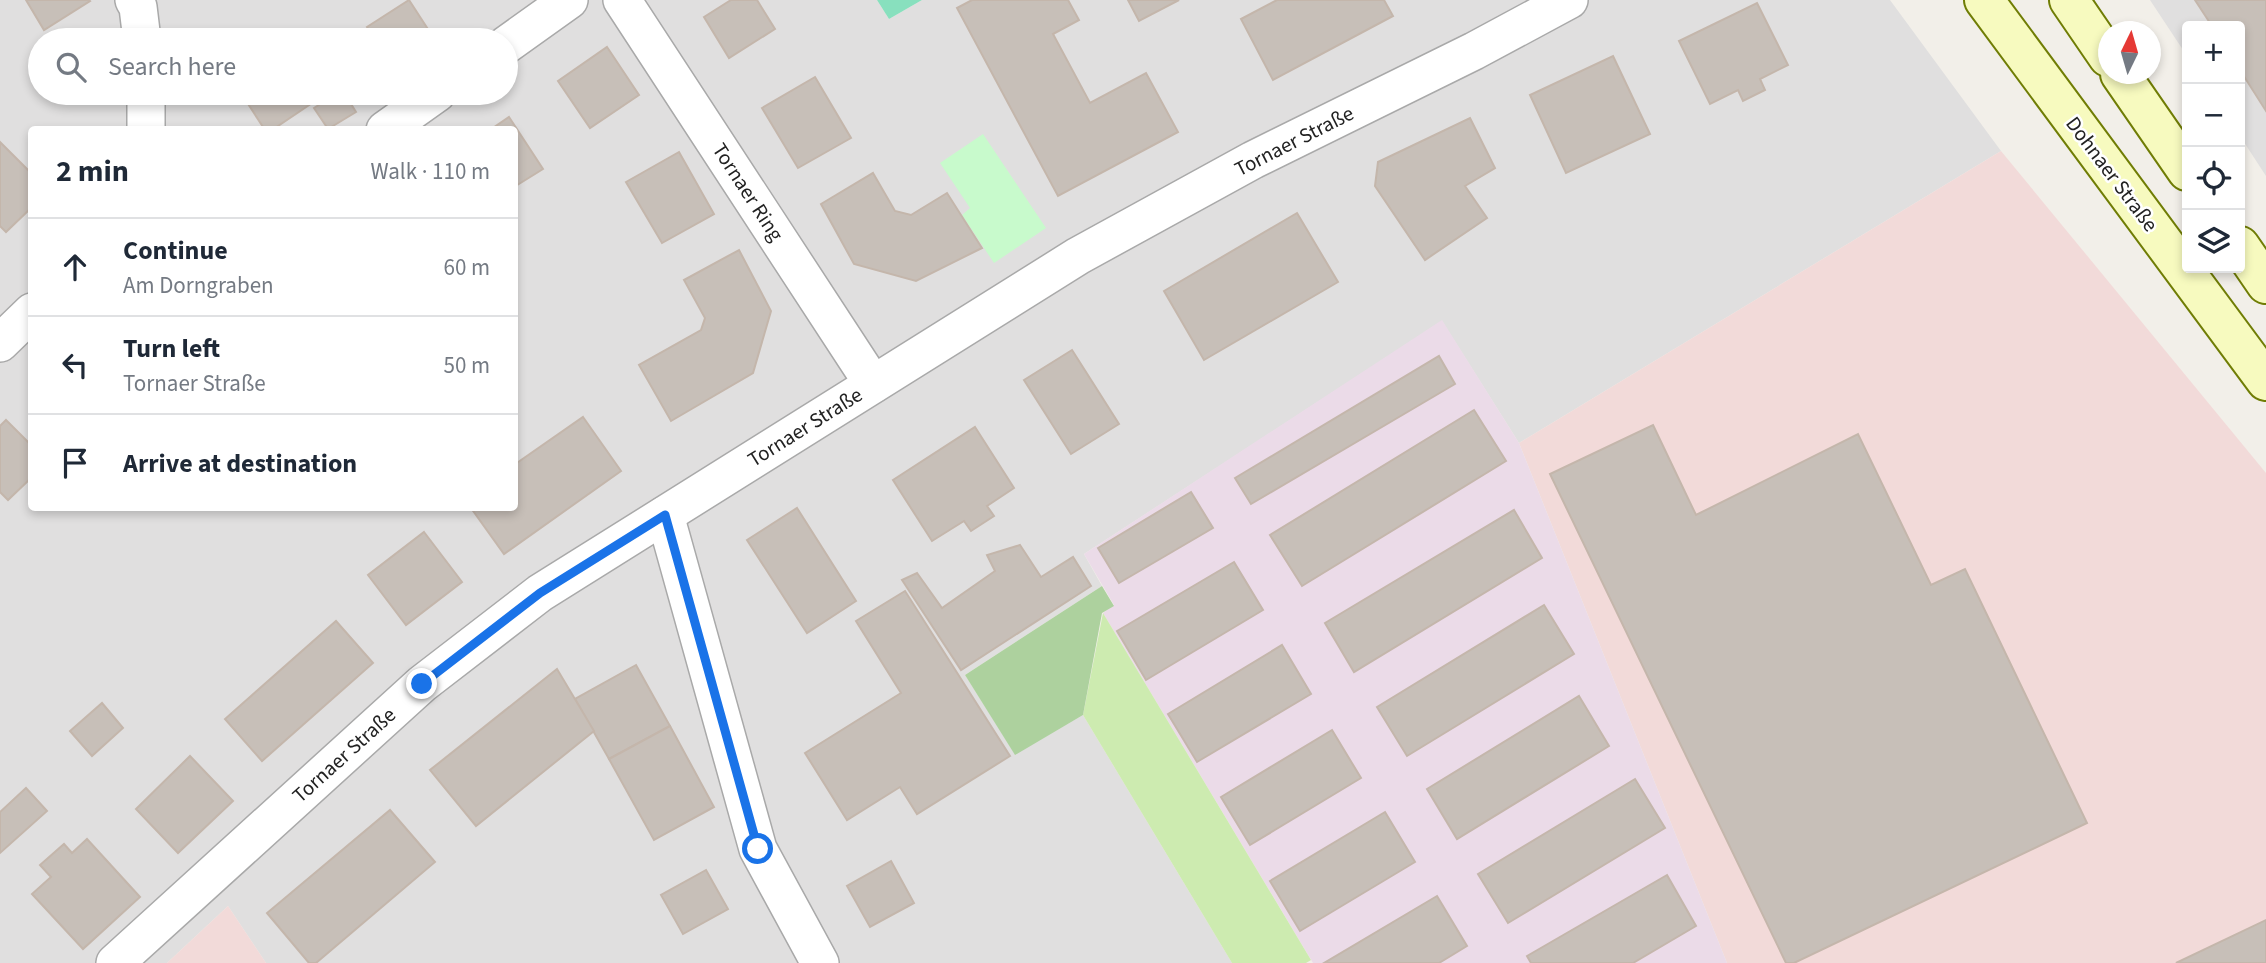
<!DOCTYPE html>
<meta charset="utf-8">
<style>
:root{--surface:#fff;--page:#f2f2f3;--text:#1f2937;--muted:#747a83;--line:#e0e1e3}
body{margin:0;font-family:"Source Sans 3",sans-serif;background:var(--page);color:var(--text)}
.controls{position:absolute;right:21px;top:21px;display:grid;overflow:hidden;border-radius:7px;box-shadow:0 4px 10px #0003}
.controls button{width:63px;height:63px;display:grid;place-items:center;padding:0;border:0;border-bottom:2px solid var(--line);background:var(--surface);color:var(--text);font:35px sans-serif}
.compass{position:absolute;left:2098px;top:21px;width:63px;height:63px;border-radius:50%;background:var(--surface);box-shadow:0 4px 10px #0003;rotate:5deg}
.stop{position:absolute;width:21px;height:21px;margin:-16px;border:5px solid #1a73e8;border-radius:50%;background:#fff}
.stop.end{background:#1a73e8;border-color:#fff;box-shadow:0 2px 7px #0008}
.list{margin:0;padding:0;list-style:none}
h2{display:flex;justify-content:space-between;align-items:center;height:91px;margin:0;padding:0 28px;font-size:30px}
h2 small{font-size:23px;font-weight:400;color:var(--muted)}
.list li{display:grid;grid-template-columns:46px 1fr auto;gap:21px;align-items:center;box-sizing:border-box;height:98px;padding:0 28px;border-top:2px solid var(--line)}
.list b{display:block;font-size:26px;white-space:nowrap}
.list p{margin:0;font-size:23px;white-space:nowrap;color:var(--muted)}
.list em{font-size:23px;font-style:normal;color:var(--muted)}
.icon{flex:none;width:38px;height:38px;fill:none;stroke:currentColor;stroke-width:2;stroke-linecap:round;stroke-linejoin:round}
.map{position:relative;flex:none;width:2266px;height:963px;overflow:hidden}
.search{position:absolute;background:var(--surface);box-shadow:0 4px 10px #0003;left:28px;top:28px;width:490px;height:77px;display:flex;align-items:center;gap:18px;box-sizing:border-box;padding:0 24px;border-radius:38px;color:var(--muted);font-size:26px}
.panel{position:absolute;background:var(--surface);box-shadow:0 4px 10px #0003;left:28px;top:126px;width:490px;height:385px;border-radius:7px}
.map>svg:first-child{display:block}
.residential{fill:#e0dfdf;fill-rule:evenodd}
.commercial{fill:#f2dad9}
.industrial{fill:#ebdbe8}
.grass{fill:#cdebb0}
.forest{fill:#add19e}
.park{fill:#c8facc}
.pitch{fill:#88e0be}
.building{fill:#c7bfb8;stroke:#c4b6ab;stroke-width:2}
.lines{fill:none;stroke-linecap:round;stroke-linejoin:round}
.street-casing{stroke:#a9a9a9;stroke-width:40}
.secondary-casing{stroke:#707d05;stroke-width:42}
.street{stroke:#fff;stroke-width:37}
.secondary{stroke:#f7fabf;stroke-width:38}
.route{stroke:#1a73e8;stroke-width:9}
.labels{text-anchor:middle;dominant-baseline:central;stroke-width:5;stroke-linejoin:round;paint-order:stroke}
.street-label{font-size:21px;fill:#222;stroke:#fff}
</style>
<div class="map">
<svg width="2266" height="963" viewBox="0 0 2266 963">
<rect width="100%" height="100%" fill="#f2efe9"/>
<g class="residential">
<path d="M 0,0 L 877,0 L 889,19 L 922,0 L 1890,0 L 2001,151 L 1519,443 L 1442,321 L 1084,554 L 1102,586 L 965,675 L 1015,754 L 1083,715 L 1232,963 L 266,963 L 228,906 L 167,963 L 0,963 ZM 40,40 L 506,40 L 506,93 L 40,93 ZM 32,130 L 514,130 L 514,508 L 32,508 Z"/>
<polygon points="2150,0 2266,0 2266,176 2240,136 2240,26 2187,26 2187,56"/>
</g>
<g class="commercial">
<polygon points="2001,151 2266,473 2266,963 1727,963 1519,443"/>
<polygon points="228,906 266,963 167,963"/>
</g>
<polygon class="industrial" points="1442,320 1519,443 1727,963 1313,963 1103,613 1114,605 1084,554"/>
<polygon class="grass" points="1103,613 1311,960 1306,963 1232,963 1083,715"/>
<polygon class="forest" points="1102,586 1114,606 1102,613 1083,715 1015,755 965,675"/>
<polygon class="park" points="983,134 1046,228 994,263 962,215 970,208 940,163"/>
<polygon class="pitch" points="877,0 922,0 889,19"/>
<g class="building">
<polygon points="26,0 89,0 90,1 44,30"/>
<polygon points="409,0 435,40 376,40 367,27"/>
<polygon points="731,0 757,0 775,29 729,58 704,17"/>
<polygon points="972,0 1068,0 1079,20 1053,34 1090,103 1146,73 1178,132 1058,196 957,8"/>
<polygon points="1128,0 1179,0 1139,21"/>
<polygon points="1277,0 1384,0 1393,16 1273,80 1241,19"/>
<polygon points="2195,0 2266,0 2266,111 2240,70 2240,26 2212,26"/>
<polygon points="1757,3 1788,65 1760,79 1765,90 1743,101 1738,90 1710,104 1679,41"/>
<polygon points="607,47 639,95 590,128 558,81"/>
<polygon points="1613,56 1650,134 1566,173 1530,95"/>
<polygon points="815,77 851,138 798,168 762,108"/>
<polygon points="241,93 313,93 318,99 272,130 265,130"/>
<polygon points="338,93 344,93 356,112 328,129 314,108"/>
<polygon points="509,117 543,169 514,187 514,130 490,130"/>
<polygon points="1470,118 1495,168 1465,186 1487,218 1425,260 1375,186 1378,162"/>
<polygon points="0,142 32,174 32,207 6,232 0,226"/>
<polygon points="679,152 714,214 662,243 626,182"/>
<polygon points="873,173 895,211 911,215 947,193 982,248 916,281 854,264 821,204"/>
<polygon points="1297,213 1338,282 1204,360 1164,291"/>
<polygon points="739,250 771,311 753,373 671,421 639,365 701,330 705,318 684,280"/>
<polygon points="1072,350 1119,424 1071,454 1024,380"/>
<polygon points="1439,356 1455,384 1251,504 1235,478"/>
<polygon points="1474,410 1506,461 1302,586 1270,535"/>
<polygon points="583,417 621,471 504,554 471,508 514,508 514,465"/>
<polygon points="6,420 32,446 32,477 8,500 0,492 0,426"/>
<polygon points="1653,425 1696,515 1858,434 1931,585 1965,569 2087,823 1794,963 1786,963 1550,474"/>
<polygon points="975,427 1014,488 987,506 994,516 971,531 964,521 932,541 893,480"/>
<polygon points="1191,492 1213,528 1119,583 1098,548"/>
<polygon points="797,508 856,601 807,633 747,540"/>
<polygon points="1514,510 1542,558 1354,672 1325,623"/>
<polygon points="424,532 462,582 406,625 368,575"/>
<polygon points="1020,545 1041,577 1073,557 1091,586 961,670 902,580 917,573 942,608 995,571 987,555"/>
<polygon points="1234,562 1263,610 1146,680 1117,631"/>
<polygon points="905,591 1010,756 917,814 900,787 847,820 805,753 901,693 856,621"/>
<polygon points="1544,605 1574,654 1407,756 1377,707"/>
<polygon points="336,621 373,663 262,761 225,719"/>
<polygon points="1282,645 1311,694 1197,762 1168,714"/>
<polygon points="636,665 670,726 609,759 575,699"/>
<polygon points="557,669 594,731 476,826 430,770"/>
<polygon points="1579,696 1609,746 1457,839 1427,789"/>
<polygon points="102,703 123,728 92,756 70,731"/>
<polygon points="670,726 714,807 654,840 609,759"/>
<polygon points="1332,730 1361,778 1250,845 1221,797"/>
<polygon points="190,756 233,801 178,853 136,809"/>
<polygon points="1635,779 1665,828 1508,923 1478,874"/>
<polygon points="26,788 47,811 0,853 0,812"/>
<polygon points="390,810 435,862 316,963 309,963 267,913"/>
<polygon points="1385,812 1415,862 1300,931 1270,881"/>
<polygon points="87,839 140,897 83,949 32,894 51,877 40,865 64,844 72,853"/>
<polygon points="891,861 914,903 870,927 847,886"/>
<polygon points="706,870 728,909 683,934 661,895"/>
<polygon points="1667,875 1696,926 1633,963 1531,963 1527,956"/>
<polygon points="1437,896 1467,946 1439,963 1324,963"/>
<polygon points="2266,920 2266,963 2176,963"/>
</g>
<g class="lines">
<g class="street-casing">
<g id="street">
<polyline points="134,0 138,7 142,40"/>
<polyline points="622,0 873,384"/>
<polyline points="506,45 569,0"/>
<polyline points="146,130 146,93"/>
<polyline points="385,130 437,93"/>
<polyline points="0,343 32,312"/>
<polyline points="665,515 758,849 820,963"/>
<polyline points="115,963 422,684 540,593 1078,256 1253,160 1474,51 1569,0"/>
</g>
</g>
<g class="secondary-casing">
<g id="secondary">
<polyline points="1984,0 2266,381"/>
<polyline points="2069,0 2108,57"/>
<polyline points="2120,74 2187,171"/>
<polyline points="2240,246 2266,284"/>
</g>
</g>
<use href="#street" class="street"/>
<use href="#secondary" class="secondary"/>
</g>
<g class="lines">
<polyline class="route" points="422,684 540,593 665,515 758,849"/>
</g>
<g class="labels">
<g class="street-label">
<text transform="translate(1294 141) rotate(-27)">Tornaer Straße</text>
<text transform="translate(2112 174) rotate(53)">Dohnaer Straße</text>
<text transform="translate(748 192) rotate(57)">Tornaer Ring</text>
<text transform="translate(805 427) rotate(-32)">Tornaer Straße</text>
<text transform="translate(344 755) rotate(-42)">Tornaer Straße</text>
</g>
</g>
</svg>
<div class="controls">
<button>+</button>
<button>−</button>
<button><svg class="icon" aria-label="locate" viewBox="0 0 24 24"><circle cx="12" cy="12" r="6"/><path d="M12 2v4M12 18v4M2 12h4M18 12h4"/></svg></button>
<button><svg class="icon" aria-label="layers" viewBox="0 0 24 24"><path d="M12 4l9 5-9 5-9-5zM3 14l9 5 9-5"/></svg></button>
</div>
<svg class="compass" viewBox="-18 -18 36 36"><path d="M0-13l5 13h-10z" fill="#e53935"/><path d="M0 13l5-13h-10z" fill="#747a83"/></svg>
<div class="stop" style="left:758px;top:849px"></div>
<div class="stop end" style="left:422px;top:684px"></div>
<div class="search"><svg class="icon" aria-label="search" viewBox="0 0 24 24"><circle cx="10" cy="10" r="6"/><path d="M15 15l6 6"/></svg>Search here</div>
<section class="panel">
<h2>2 min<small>Walk · 110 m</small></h2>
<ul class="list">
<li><svg class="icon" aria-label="ahead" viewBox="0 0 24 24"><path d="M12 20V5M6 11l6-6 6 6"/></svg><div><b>Continue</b><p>Am Dorngraben</p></div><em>60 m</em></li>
<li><svg class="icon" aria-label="left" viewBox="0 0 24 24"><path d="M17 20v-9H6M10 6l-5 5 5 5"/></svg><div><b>Turn left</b><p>Tornaer Straße</p></div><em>50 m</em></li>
<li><svg class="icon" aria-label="arrive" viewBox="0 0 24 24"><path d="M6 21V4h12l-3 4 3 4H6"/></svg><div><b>Arrive at destination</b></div></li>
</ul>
</section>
</div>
